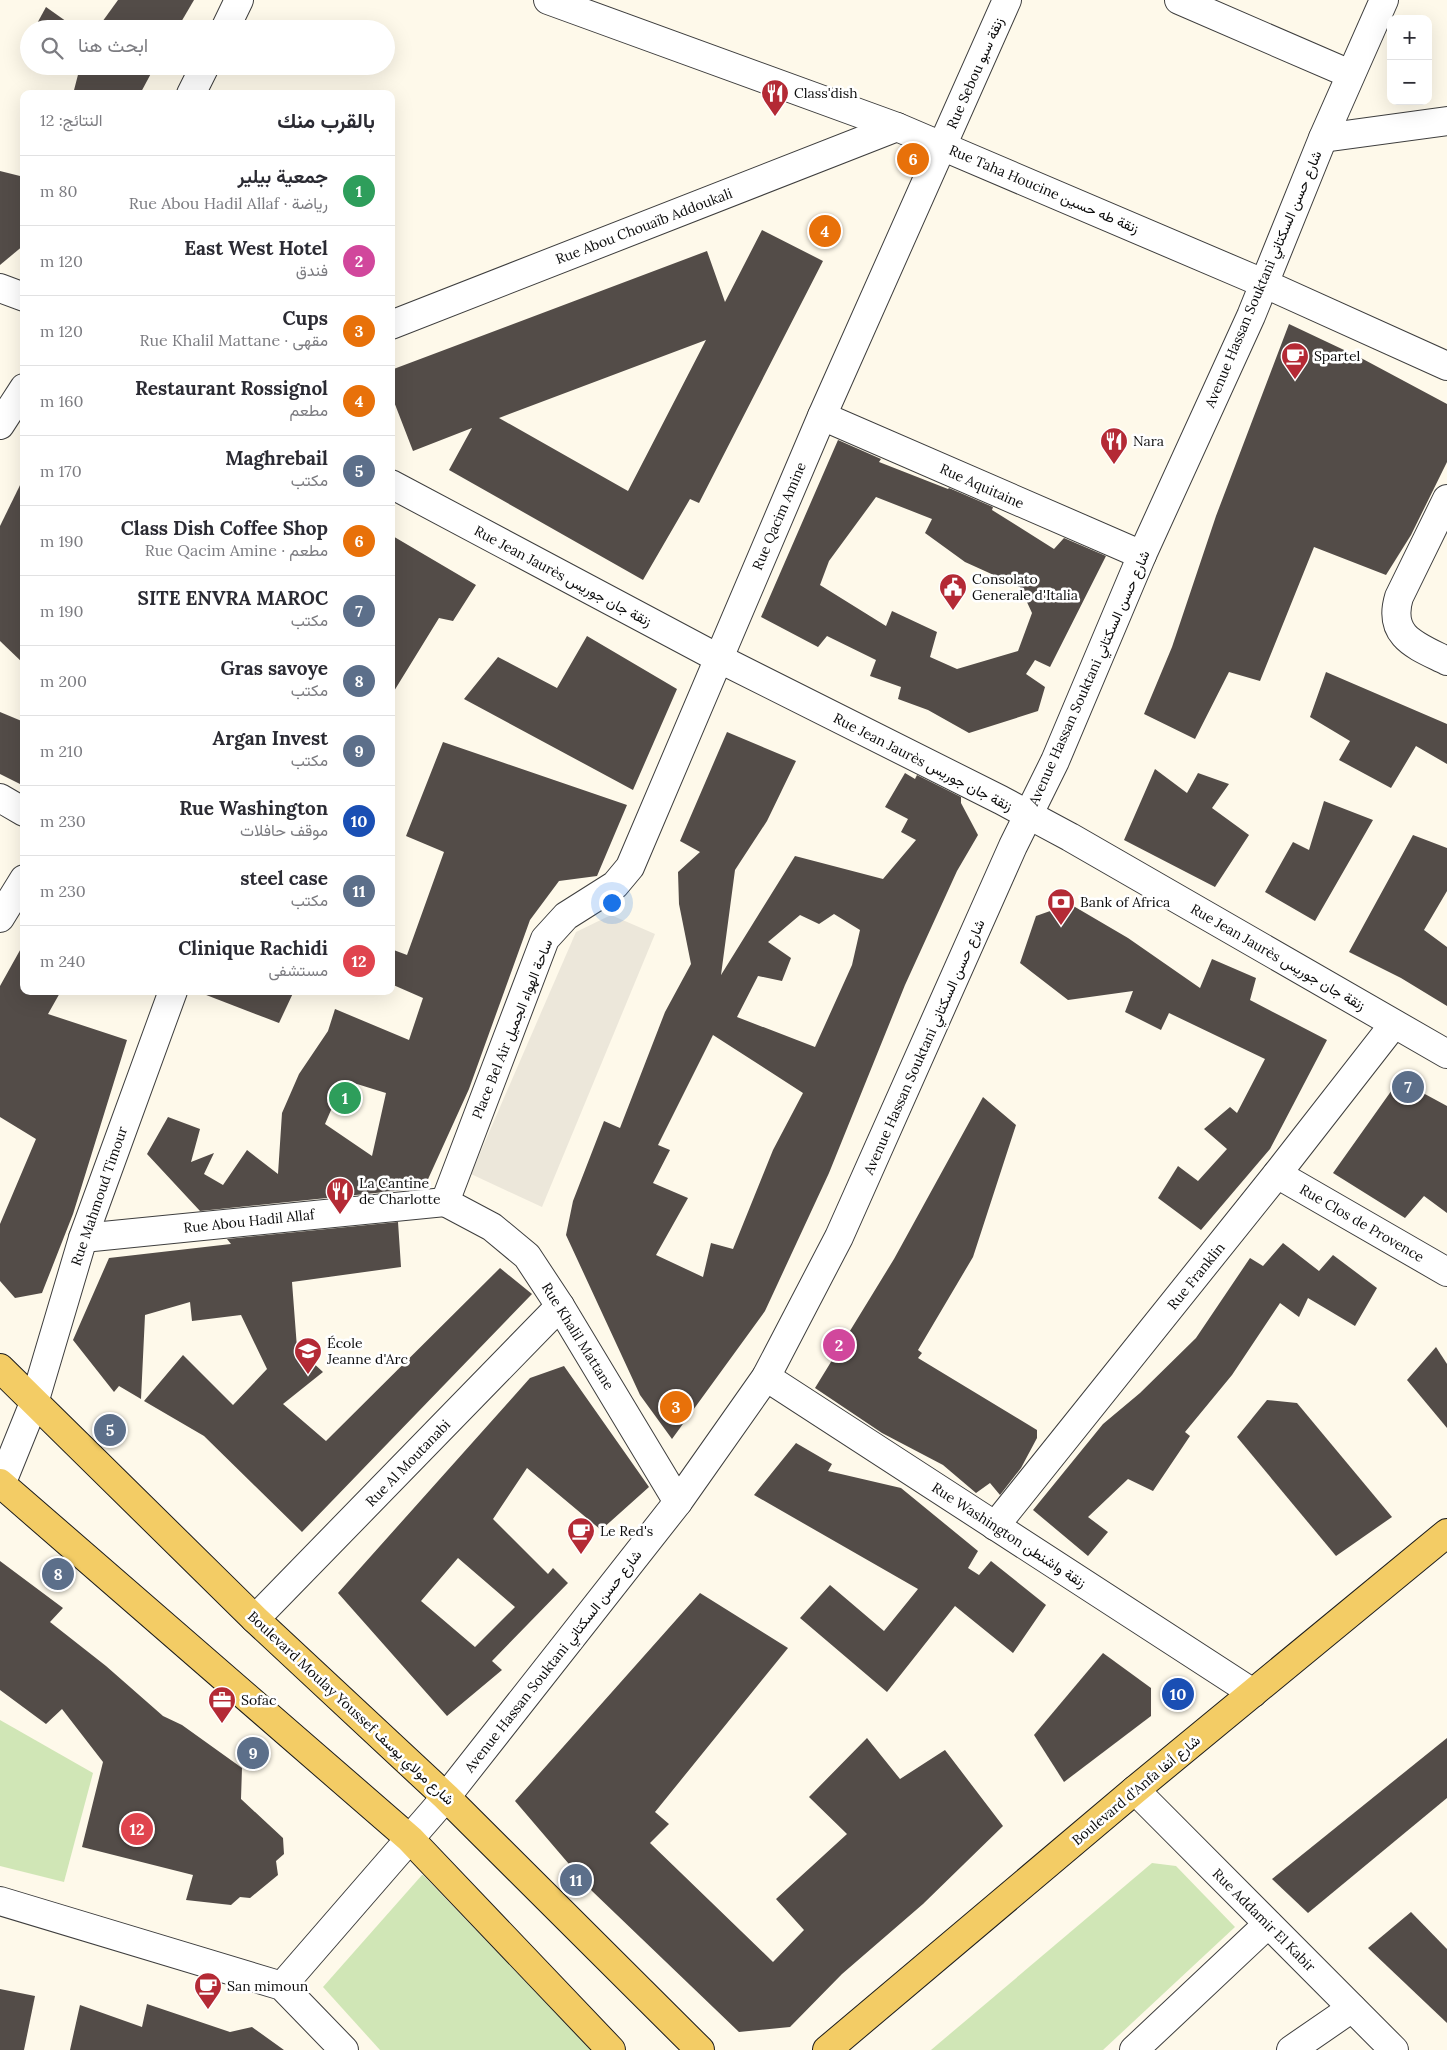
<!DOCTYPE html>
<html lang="ar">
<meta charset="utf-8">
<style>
:root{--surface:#fff;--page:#f2f2f3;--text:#2b2b33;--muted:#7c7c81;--line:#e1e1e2;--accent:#b45309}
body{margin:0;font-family:Lora,Vazirmatn,serif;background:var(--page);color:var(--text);direction:rtl}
.controls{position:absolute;right:15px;top:15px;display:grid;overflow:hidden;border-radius:10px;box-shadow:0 5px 20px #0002}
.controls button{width:45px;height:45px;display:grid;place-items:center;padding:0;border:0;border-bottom:1px solid var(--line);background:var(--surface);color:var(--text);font:25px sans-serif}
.you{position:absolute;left:611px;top:902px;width:18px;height:18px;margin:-12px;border:4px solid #fff;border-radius:50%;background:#1a73e8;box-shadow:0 0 0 8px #1a73e833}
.badge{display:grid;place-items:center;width:32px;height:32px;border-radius:50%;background:var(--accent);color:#fff;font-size:16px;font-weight:700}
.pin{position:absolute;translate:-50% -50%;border:2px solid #fff;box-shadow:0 1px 5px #0006}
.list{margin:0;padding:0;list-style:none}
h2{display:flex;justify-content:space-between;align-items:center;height:65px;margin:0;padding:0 20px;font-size:21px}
h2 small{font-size:16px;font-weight:400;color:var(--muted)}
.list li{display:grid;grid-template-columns:32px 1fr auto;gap:15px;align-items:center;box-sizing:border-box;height:70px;padding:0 20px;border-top:1px solid var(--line)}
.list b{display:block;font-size:19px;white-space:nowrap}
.list p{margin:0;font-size:16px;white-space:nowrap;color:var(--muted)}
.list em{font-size:16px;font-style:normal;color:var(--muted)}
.icon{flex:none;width:28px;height:28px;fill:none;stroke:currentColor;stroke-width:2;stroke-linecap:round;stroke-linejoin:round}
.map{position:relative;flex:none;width:1447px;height:2050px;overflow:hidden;direction:ltr}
.search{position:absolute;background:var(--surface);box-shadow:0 5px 20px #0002;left:20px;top:20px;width:375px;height:55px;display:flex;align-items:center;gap:12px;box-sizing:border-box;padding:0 18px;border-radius:28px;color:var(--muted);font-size:19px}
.panel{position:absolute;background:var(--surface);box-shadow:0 5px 20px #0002;left:20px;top:90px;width:375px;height:905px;border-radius:10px;direction:rtl}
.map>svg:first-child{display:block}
.green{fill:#d0e6b6}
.plaza{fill:#ece7da}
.building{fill:#534c48;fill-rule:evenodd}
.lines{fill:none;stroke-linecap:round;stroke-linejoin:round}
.minor-casing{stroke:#3e3e3e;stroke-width:30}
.major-casing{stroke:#1c1c1c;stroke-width:30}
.minor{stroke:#fff;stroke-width:28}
.major{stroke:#f3cc65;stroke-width:28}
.labels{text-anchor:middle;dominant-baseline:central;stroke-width:5;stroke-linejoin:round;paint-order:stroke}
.street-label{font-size:14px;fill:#0b0b0b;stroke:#fff}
.poi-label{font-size:14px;fill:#0b0b0b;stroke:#fff;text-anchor:start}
</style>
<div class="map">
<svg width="1447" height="2050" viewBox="0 0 1447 2050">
<rect width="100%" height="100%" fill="#fef9ea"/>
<g class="green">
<polygon points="0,1720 93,1773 64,1882 0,1866"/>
<polygon points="1152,1863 1176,1866 1235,1927 1103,2050 931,2050"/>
<polygon points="422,1875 423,1875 591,2050 380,2050 323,1987"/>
</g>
<polygon class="plaza" points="611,915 655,934 542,1207 471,1174 576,932"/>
<g class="building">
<polygon points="118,0 194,0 177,29 97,29"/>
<polygon points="46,7 77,29 34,29"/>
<polygon points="79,66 155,66 140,94 73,94 80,67"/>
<polygon points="0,171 24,177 24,245 0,265"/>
<path d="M 762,230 L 823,261 L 699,503 L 690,499 L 643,580 L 449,470 L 472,428 L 413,451 L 391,394 L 391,370 L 707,251 L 725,302 ZM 706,340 L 628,491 L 499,418 Z"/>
<polygon points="1289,324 1361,358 1447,404 1447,462 1411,535 1386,575 1314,547 1260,681 1229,672 1195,739 1144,714 1172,647 1216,516"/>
<path d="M 838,440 L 881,459 L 879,462 L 948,489 L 949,488 L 993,507 L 992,510 L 1054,549 L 1064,538 L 1106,556 L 1050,667 L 1035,660 L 1026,674 L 1045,687 L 1038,711 L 969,733 L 928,710 L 898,699 L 901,687 L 870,676 L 876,660 L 827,636 L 818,647 L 761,617 ZM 876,497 L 932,519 L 925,533 L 965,562 L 1020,587 L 1032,613 L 1018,651 L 957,669 L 930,657 L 937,632 L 892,611 L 886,626 L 820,585 L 829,561 Z"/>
<polygon points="24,477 24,664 0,641 0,526"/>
<polygon points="391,535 476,585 453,621 439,618 391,696"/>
<polygon points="587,636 677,689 633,790 464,699 498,657 557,688"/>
<polygon points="1326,672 1447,724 1447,764 1416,746 1391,788 1339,760 1350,741 1310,717"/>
<polygon points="0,712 24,722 24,786 0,774"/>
<path d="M 727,732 L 796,761 L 767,821 L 735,870 L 721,975 L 795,856 L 883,879 L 916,840 L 901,832 L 908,819 L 885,807 L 905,773 L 915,779 L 917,775 L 961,797 L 961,803 L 978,835 L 957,871 L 905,985 L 829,1173 L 765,1311 L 672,1439 L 640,1395 L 566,1235 L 573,1201 L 604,1121 L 620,1128 L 665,1012 L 691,964 L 679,904 L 678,872 L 700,852 L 680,841 ZM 834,914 L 860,930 L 852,965 L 815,1047 L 737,1017 L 758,976 L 782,981 L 791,958 L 768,942 L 800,915 L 819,924 ZM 713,1035 L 803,1093 L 773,1150 L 733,1249 L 711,1243 L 703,1277 L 656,1255 L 688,1198 L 653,1183 L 670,1150 L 658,1145 Z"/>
<path d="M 443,742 L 627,805 L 597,876 L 559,881 L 530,920 L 469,1089 L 424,1188 L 200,1211 L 147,1154 L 168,1117 L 200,1129 L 191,1162 L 214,1153 L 204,1174 L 223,1185 L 247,1150 L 278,1174 L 282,1113 L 299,1074 L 328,1031 L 335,1009 L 409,1040 L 423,998 L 391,984 L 391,949 L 407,955 L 444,852 L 406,836 ZM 344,1080 L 386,1093 L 372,1156 L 325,1124 Z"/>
<polygon points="1155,769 1187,793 1198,773 1229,784 1212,808 1249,835 1215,887 1124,840"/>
<polygon points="1324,801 1373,820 1315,921 1265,892 1293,842 1309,850"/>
<polygon points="1413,835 1447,848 1447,891 1424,930 1447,947 1447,1006 1401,978 1349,952"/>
<polygon points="1070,904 1128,938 1200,988 1212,959 1256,978 1250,1000 1327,1040 1270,1149 1201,1230 1158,1198 1178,1166 1198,1181 1227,1149 1204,1129 1230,1107 1237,1113 1265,1059 1169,1013 1161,1030 1125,1012 1133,991 1068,1000 1020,963 1036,916"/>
<polygon points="24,943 24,991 61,991 48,1014 127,1040 73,1214 42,1293 15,1298 0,1281 0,1224 36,1139 0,1117 0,986"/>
<polygon points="202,991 294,991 279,1023 201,993"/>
<polygon points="1399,1080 1447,1106 1447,1213 1424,1196 1405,1218 1333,1173"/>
<polygon points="983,1097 1016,1125 973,1257 918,1350 922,1353 918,1358 1037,1430 1037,1438 1021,1468 1000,1495 990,1483 976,1493 943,1465 882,1433 815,1388 894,1259"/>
<polygon points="398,1222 401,1267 292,1282 297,1348 323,1372 283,1404 326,1441 500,1268 532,1294 302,1532 204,1436 144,1401 183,1355 233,1405 267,1369 241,1315 192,1321 190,1302 145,1315 141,1399 119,1386 114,1392 73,1340 109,1258 231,1244 227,1239"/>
<polygon points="1283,1243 1319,1271 1333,1255 1377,1288 1355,1326 1308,1298 1299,1317 1280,1303 1232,1375 1185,1432 1190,1436 1153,1491 1128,1479 1088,1517 1108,1532 1088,1556 1033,1510 1103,1424 1140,1393 1196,1338 1250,1258 1263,1266"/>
<polygon points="1436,1347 1447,1364 1447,1428 1407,1380"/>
<path d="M 564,1366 L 649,1487 L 601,1530 L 527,1468 L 493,1519 L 548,1574 L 553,1568 L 568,1583 L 492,1661 L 502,1670 L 447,1716 L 338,1593 L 530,1378 ZM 458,1558 L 515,1607 L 475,1647 L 421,1601 Z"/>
<polygon points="1267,1400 1297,1403 1392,1517 1336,1556 1237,1437"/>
<polygon points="796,1443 832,1464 828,1471 901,1488 978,1551 968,1568 979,1575 991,1561 1046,1605 1013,1653 955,1606 887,1692 800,1618 830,1585 884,1631 918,1589 754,1495"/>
<polygon points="0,1561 63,1608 50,1622 106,1666 163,1716 182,1725 242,1768 241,1799 283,1838 284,1854 276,1861 278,1875 250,1898 240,1897 231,1905 186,1900 193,1875 82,1847 103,1762 62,1709 46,1724 0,1690"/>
<polygon points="700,1593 788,1648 655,1812 669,1824 650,1843 773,1962 804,1930 776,1899 847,1834 809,1797 867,1738 900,1779 945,1750 1003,1826 923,1904 842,1974 790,2027 739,2032 592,1891 515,1801"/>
<polygon points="1103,1653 1151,1688 1151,1716 1064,1782 1034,1735"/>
<polygon points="1447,1738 1447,1798 1308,1913 1272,1879"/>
<polygon points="1411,1912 1447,1949 1447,2023 1368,1948"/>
<polygon points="0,1989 35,1996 24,2050 0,2050"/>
<polygon points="147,2004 230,2032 252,2027 284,2050 70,2050 80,2005 142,2027"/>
</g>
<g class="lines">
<g class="minor-casing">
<g id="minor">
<polyline points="548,0 897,127 1263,283 1447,366"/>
<polyline points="1179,0 1350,74"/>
<polyline points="225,29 239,0"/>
<polyline points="191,94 205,66"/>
<polyline points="1323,138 1447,121"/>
<polyline points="0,288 24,297"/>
<polyline points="391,325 897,127"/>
<polyline points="822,416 1142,555"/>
<polyline points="0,425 24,388"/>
<polyline points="391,484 718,658 1001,800 1070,837 1447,1054"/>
<path d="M 1447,499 L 1399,597 C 1387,637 1417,646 1447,661"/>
<polyline points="0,798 24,812"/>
<polyline points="0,918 24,879"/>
<polyline points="1277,1174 1447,1272"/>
<polyline points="445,1202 545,939 566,916 615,885 630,867 822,416 1007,0"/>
<polyline points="445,1202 492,1227 527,1256 560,1306 678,1502"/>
<polyline points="83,1238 445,1202"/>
<polyline points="766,1377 1253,1693"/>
<polyline points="0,1487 34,1403 83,1238 173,991"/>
<polyline points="995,1526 1277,1174 1394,1024"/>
<polyline points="255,1619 560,1306"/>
<polyline points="1135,1790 1394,2050"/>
<polyline points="0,1901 282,1986 344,2050"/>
<polyline points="282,1986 446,1797 678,1502 766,1377 839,1237 1013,846 1055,761 1142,555 1251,316 1323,138 1384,0"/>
<polyline points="1134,2050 1268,1924"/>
<polyline points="1291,2050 1352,2008"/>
</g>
</g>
<g class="major-casing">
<g id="major">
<polyline points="0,1368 255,1619 446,1797 700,2050"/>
<polyline points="0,1483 410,1839 611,2050"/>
<polyline points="827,2050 1135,1790 1447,1533"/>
</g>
</g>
<use href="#minor" class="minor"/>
<use href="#major" class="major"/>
</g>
<defs>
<g id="restaurant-pin" transform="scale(1.4375)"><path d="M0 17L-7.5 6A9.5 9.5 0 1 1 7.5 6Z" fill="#b42a35" stroke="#fff"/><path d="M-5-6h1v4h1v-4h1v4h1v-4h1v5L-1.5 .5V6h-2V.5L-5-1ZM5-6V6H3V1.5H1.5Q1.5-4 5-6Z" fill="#fff"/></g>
<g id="cafe-pin" transform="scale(1.4375)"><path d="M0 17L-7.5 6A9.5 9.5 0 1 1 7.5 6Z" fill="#b42a35" stroke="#fff"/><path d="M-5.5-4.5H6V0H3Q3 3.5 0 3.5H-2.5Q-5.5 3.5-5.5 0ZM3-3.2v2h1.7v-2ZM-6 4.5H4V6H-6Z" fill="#fff"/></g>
<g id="civic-pin" transform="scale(1.4375)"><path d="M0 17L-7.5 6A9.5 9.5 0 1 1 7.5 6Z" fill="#b42a35" stroke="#fff"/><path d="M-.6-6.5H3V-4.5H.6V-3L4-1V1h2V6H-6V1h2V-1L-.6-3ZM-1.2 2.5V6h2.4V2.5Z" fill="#fff"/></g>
<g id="bank-pin" transform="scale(1.4375)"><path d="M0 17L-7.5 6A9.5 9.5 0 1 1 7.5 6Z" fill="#b42a35" stroke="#fff"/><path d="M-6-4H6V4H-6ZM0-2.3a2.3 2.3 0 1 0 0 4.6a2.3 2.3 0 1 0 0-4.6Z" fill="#fff"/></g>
<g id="school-pin" transform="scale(1.4375)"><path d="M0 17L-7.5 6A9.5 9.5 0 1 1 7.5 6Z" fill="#b42a35" stroke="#fff"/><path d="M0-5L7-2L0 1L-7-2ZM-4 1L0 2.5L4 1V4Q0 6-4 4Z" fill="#fff"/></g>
<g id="office-pin" transform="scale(1.4375)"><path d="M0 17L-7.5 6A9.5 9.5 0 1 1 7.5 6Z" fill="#b42a35" stroke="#fff"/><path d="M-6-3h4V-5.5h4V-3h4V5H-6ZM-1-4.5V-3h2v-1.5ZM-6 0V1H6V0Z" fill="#fff"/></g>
</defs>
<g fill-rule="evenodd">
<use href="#restaurant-pin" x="775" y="93"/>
<use href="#cafe-pin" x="1295" y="356"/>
<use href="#restaurant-pin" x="1114" y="441"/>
<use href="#civic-pin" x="953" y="587"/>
<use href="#bank-pin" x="1061" y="902"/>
<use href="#restaurant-pin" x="340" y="1191"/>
<use href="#school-pin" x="308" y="1351"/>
<use href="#cafe-pin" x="581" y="1531"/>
<use href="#office-pin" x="222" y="1700"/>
<use href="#cafe-pin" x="208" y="1986"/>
</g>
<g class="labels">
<g class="street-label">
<text transform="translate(975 73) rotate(-66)">Rue Sebou زنقة سبو</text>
<text transform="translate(1044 189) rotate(23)">Rue Taha Houcine زنقة طه حسين</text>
<text transform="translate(644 226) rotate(-21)">Rue Abou Chouaïb Addoukali</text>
<text transform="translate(1263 279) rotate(-67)">Avenue Hassan Souktani شارع حسن السكتاني</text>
<text transform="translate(982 486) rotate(24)">Rue Aquitaine</text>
<text transform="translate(779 516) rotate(-67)">Rue Qacim Amine</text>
<text transform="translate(563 576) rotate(28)">Rue Jean Jaurès زنقة جان جوريس</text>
<text transform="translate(1089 678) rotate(-66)">Avenue Hassan Souktani شارع حسن السكتاني</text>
<text transform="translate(923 762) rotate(27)">Rue Jean Jaurès زنقة جان جوريس</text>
<text transform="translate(1278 957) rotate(30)">Rue Jean Jaurès زنقة جان جوريس</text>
<text transform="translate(512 1029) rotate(-68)">Place Bel Air ساحة الهواء الجميل</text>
<text transform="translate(924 1047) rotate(-66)">Avenue Hassan Souktani شارع حسن السكتاني</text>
<text transform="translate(99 1196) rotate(-71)">Rue Mahmoud Timour</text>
<text transform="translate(249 1221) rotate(-6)">Rue Abou Hadil Allaf</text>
<text transform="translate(1362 1223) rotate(30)">Rue Clos de Provence</text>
<text transform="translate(1196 1276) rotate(-51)">Rue Franklin</text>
<text transform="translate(578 1336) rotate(58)">Rue Khalil Mattane</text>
<text transform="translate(408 1463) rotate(-46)">Rue Al Moutanabi</text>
<text transform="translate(1009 1535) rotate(33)">Rue Washington زنقة واشنطن</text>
<text transform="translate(553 1661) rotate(-52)">Avenue Hassan Souktani شارع حسن السكتاني</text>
<text transform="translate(351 1708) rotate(43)">Boulevard Moulay Youssef شارع مولاي يوسف</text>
<text transform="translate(1136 1790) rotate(-40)">Boulevard d'Anfa شارع أنفا</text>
<text transform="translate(1264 1920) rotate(45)">Rue Addamir El Kabir</text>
</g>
<g class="poi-label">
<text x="794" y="93">Class'dish</text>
<text x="1314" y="356">Spartel</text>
<text x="1133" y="441">Nara</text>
<text x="972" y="579">Consolato<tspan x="972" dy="16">Generale d'Italia</tspan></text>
<text x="1080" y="902">Bank of Africa</text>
<text x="359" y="1183">La Cantine<tspan x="359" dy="16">de Charlotte</tspan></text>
<text x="327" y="1343">École<tspan x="327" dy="16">Jeanne d'Arc</tspan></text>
<text x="600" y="1531">Le Red's</text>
<text x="241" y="1700">Sofac</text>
<text x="227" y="1986">San mimoun</text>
</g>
</g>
</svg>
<div class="controls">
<button>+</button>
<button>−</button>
</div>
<div class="you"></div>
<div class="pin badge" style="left:345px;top:1098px;background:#2e9e5b">1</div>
<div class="pin badge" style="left:839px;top:1345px;background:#d1479c">2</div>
<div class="pin badge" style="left:676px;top:1407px;background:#e8710a">3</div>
<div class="pin badge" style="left:825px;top:231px;background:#e8710a">4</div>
<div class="pin badge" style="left:110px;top:1430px;background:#5c6f8a">5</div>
<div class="pin badge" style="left:913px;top:159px;background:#e8710a">6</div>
<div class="pin badge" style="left:1408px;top:1087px;background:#5c6f8a">7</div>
<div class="pin badge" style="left:58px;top:1574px;background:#5c6f8a">8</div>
<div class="pin badge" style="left:253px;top:1753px;background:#5c6f8a">9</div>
<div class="pin badge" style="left:1178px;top:1694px;background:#1a4fb4">10</div>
<div class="pin badge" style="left:576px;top:1880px;background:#5c6f8a">11</div>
<div class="pin badge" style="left:137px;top:1829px;background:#e0444e">12</div>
<div class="search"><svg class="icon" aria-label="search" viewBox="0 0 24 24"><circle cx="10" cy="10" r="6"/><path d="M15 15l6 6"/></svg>ابحث هنا</div>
<section class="panel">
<h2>بالقرب منك<small>النتائج: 12</small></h2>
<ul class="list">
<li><span class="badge" style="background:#2e9e5b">1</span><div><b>جمعية بيلير</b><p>رياضة · Rue Abou Hadil Allaf</p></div><em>80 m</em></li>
<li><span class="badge" style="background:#d1479c">2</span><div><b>East West Hotel</b><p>فندق</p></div><em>120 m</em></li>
<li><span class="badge" style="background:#e8710a">3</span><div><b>Cups</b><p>مقهى · Rue Khalil Mattane</p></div><em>120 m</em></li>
<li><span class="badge" style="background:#e8710a">4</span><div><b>Restaurant Rossignol</b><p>مطعم</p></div><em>160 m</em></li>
<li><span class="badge" style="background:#5c6f8a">5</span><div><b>Maghrebail</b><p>مكتب</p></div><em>170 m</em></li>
<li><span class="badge" style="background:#e8710a">6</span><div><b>Class Dish Coffee Shop</b><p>مطعم · Rue Qacim Amine</p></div><em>190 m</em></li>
<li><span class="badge" style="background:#5c6f8a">7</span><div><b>SITE ENVRA MAROC</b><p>مكتب</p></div><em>190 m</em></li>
<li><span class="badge" style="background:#5c6f8a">8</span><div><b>Gras savoye</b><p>مكتب</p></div><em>200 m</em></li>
<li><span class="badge" style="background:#5c6f8a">9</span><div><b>Argan Invest</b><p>مكتب</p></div><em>210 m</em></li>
<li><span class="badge" style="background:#1a4fb4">10</span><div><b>Rue Washington</b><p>موقف حافلات</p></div><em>230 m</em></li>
<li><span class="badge" style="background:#5c6f8a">11</span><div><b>steel case</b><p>مكتب</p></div><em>230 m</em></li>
<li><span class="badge" style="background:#e0444e">12</span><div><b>Clinique Rachidi</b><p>مستشفى</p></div><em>240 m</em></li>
</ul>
</section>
</div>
